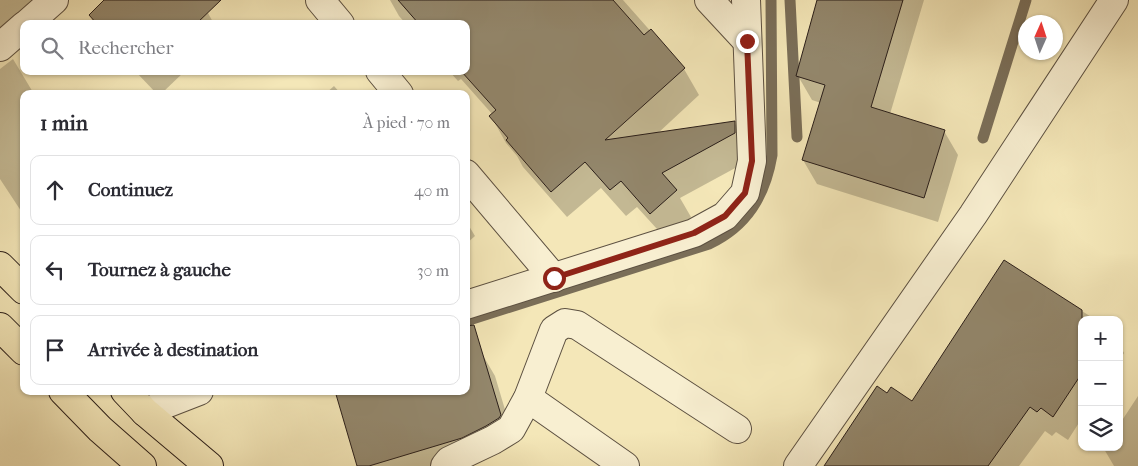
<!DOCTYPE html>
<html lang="fr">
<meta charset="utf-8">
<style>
:root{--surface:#fff;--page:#f7f7f7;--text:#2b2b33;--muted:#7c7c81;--line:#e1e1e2}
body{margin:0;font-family:"IM FELL French Canon",serif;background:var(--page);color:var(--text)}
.controls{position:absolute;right:15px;bottom:15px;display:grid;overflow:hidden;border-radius:10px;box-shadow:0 1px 4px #0004}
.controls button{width:45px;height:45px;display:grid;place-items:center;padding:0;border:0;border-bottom:1px solid var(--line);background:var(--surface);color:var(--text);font:25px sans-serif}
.compass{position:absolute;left:1018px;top:15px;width:45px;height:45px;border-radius:50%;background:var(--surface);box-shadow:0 1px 4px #0004;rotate:3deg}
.stop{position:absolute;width:15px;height:15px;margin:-11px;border:4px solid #8f2418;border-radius:50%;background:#fff}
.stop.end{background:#8f2418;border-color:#fff;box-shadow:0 1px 5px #0008}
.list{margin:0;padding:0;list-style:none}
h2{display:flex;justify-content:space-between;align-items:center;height:65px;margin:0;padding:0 20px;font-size:21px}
h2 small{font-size:16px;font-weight:400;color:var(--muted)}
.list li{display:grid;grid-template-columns:32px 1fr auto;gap:15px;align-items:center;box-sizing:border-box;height:70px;margin:0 10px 10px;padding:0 10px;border:1px solid var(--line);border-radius:10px}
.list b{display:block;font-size:19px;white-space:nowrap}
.list em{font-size:16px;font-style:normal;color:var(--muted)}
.icon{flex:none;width:28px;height:28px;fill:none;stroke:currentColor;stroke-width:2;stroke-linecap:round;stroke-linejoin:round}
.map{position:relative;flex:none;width:1138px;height:466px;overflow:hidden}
.search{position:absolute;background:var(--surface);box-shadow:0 1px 4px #0004;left:20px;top:20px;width:450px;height:55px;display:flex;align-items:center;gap:12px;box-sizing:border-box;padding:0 18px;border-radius:10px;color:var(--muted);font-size:19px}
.panel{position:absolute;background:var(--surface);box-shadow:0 1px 4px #0004;left:20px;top:90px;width:450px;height:305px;border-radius:10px}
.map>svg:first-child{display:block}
.shadow{fill:#0003}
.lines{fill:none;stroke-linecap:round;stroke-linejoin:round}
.stream{stroke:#7a6e58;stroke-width:11}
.building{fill:#93876c;stroke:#2a1e19}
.minor-casing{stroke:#5c5041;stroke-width:30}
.major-casing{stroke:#2a1e19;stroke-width:30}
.minor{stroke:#f8efd1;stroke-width:28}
.major{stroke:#f4e7b8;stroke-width:28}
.route{stroke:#8f2418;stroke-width:6}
</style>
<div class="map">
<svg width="1138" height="466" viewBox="0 0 1138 466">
<rect width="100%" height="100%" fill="#f4e7b8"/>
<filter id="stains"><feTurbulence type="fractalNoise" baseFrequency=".004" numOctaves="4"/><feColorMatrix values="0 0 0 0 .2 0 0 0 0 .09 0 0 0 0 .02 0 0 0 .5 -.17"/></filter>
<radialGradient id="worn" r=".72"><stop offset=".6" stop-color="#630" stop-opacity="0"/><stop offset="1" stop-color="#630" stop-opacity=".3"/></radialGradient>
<g class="shadow">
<polygon points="0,0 35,0 0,31"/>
<polygon points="106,0 195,0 208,13 214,24 95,24 90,15"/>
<polygon points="390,0 623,0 684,69 699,95 657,134 734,122 750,149 750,160 680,198 691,217 667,240 637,207 626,216 601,188 567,217 523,167 517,156 506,143 491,116 493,115 461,79 458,81 449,71 466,71 466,24 406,24 399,16"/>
<polygon points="824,0 924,0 890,114 944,131 958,155 938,222 817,184 803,160 821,103 812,100 798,76"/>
<polygon points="13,59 34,94 24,94 23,214 0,179 0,69"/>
<polygon points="135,71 185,71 161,94 157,94"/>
<polygon points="334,86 341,94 325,94"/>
<polygon points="466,221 475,236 466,244"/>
<polygon points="1005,262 1096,320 1082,320 1082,418 1068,440 1056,432 1052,436 1045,431 1019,466 836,466 888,395 912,403"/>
<polygon points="1119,344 1124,353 1119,361"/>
<polygon points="481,352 495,376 514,440 462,466 359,466 466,391"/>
<polygon points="1138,396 1138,466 1114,466 1104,449 1104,447 1119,447 1119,425"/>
</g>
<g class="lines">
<g class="stream">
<polyline points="790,0 797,137"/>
<polyline points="983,138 1026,0"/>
<path d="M 466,321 L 709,244 C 747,226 765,196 772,155 L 771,0"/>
</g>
</g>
<g class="building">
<polygon points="104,0 221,0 196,24 97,24 89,15"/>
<polygon points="398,0 613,0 644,35 651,29 685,68 605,140 735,121 735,133 662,173 677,190 650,214 621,181 610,190 585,162 551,192 506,140 508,138 489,116 496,110 461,71 466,71 466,24 419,24"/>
<polygon points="817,0 903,0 871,107 945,130 924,198 802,160 825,85 796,76"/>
<polygon points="1004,260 1082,310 1082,373 1053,417 1041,408 1037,412 1030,407 988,466 824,466 877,386 887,393 891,387 912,401"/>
<polygon points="474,325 501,415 499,418 486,426 462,438 369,466 357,466 335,391 466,391 466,326"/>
</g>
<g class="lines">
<g class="minor-casing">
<g id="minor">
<polyline points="320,0 340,24"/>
<polyline points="709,0 747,41"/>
<polyline points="27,24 54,0"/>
<polyline points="0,47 24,26"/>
<polyline points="380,71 399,94"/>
<polyline points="466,174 554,278"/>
<polyline points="466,305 694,233 725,216 745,193 752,161 746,0"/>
<polyline points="528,398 625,466"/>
<polyline points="145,412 199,391"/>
<polyline points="445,466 449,461 493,440 511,429 528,398 554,330 565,323 577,325 737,429"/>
<polyline points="798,466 973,215 1114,0"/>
</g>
</g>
<g class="major-casing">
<g id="major">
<polyline points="0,266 24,290"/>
<polyline points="0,327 24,351"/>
<polyline points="63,391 100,429 142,466"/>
<polyline points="125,391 145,412 209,466"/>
</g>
</g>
<use href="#minor" class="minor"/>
<use href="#major" class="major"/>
</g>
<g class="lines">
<polyline class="route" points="554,278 694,233 725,216 745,193 752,161 747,41"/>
</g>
<rect width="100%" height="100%" filter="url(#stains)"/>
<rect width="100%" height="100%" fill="url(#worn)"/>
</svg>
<div class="controls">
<button>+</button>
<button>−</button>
<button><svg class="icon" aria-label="layers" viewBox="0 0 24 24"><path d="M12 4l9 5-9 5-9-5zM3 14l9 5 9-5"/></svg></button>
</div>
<svg class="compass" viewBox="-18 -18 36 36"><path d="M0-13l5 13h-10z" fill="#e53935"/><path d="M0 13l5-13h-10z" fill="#7c7c81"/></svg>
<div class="stop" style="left:554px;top:278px"></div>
<div class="stop end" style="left:747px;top:41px"></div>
<div class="search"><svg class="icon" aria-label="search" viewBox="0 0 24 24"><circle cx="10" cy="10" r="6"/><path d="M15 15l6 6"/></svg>Rechercher</div>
<section class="panel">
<h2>1 min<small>À pied · 70 m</small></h2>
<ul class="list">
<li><svg class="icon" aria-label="ahead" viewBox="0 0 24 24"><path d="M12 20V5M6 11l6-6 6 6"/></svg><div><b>Continuez</b></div><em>40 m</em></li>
<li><svg class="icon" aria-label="left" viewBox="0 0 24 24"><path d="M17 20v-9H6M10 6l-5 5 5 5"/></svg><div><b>Tournez à gauche</b></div><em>30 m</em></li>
<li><svg class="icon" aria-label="arrive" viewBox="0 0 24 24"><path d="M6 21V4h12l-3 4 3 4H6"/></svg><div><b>Arrivée à destination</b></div></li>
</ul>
</section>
</div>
